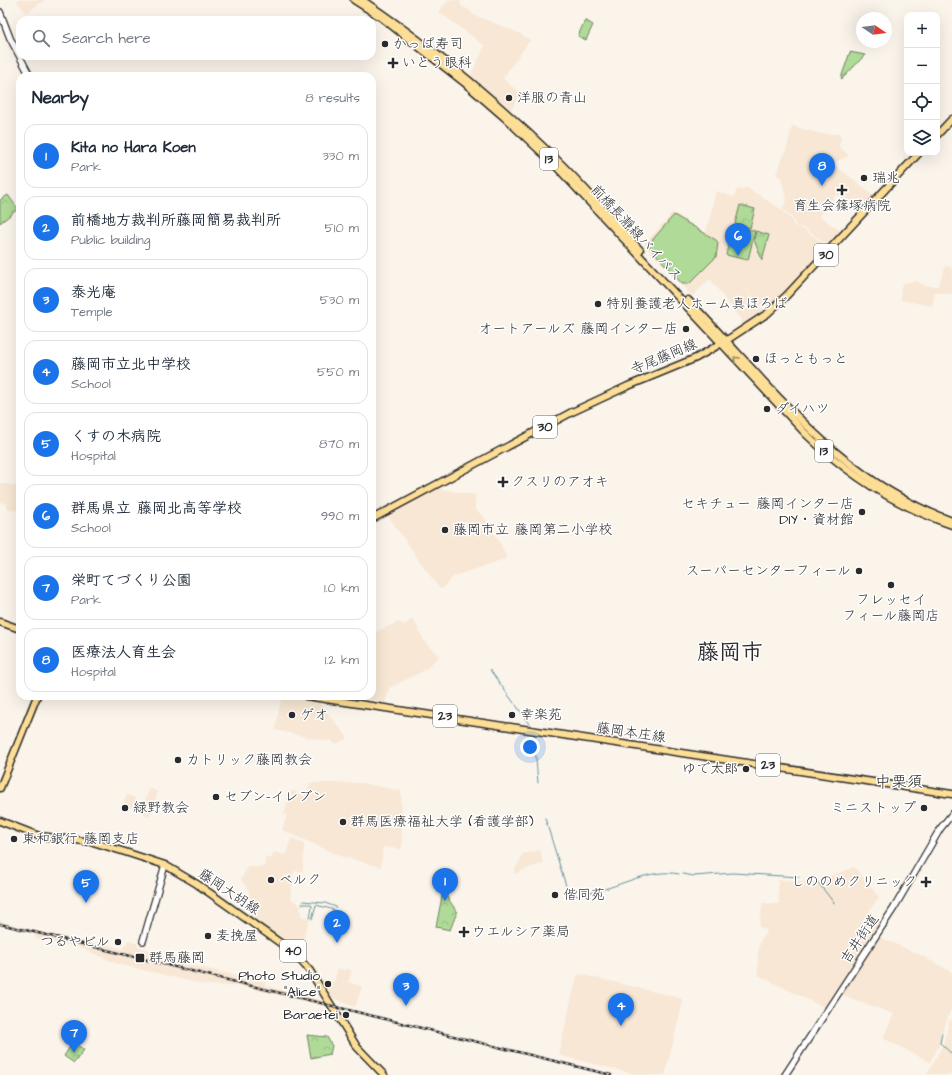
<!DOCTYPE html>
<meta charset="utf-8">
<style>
:root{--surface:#fff;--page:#f2f2f3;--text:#1f2937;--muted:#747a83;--line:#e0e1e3;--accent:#1a73e8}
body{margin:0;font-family:"Architects Daughter","Klee One",sans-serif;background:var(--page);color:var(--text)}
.controls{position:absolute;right:12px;top:12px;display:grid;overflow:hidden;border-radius:8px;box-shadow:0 4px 16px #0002}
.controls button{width:36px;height:36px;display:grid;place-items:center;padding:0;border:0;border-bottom:1px solid var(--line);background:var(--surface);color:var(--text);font:20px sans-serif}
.compass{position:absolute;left:856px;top:12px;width:36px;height:36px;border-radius:50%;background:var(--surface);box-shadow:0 4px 16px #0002;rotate:103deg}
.you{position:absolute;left:530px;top:747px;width:14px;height:14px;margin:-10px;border:3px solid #fff;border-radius:50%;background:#1a73e8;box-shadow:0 0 0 6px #1a73e833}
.badge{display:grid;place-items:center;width:26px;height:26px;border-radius:50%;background:var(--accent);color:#fff;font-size:13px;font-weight:700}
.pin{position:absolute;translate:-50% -33px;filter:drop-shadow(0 1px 2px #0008)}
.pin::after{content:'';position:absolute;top:21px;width:14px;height:12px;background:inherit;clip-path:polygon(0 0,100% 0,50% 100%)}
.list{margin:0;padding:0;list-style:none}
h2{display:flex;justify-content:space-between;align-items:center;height:52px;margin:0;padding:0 16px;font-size:17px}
h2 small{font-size:13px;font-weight:400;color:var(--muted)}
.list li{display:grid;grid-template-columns:26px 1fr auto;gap:12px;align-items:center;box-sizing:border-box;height:64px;margin:0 8px 8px;padding:0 8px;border:1px solid var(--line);border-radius:12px}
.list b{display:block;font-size:15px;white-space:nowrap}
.list p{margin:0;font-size:13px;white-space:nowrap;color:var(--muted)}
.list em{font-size:13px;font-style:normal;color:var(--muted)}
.icon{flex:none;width:22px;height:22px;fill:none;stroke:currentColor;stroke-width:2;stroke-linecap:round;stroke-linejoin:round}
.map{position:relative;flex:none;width:952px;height:1075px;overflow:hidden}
.search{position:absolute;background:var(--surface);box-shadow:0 4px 16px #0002;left:16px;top:16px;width:360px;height:44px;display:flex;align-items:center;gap:10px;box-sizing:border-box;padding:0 14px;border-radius:12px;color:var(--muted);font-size:15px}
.panel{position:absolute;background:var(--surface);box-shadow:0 4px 16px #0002;left:16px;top:72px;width:360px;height:628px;border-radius:12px}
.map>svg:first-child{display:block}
.built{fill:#f7e7d4}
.grass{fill:url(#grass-tufts);stroke:#6d8261}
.forest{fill:url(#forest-crowns);stroke:#6d8261}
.pitch{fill:#afda97;stroke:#6d8261}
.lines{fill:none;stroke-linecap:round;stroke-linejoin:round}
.stream{stroke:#64939c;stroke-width:1}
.secondary-casing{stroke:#2b2b2b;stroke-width:8}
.primary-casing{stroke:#2b2b2b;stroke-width:9}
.secondary{stroke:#fff;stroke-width:5.5}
.primary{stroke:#fdde96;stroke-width:6}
.rail-casing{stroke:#2b2b2b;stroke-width:2.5}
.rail{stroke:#fff;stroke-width:1;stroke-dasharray:3;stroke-linecap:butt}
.oneway{stroke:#948460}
.poi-dot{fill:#2b2b2b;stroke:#fff;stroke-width:1.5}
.labels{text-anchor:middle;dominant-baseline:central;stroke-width:3;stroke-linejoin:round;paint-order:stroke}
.shield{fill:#fff;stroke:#6b6b6b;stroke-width:1}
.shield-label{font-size:13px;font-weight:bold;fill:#2b2b2b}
.poi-label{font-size:14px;fill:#2b2b2b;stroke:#fff;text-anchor:start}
.street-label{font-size:14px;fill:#2b2b2b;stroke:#fff}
.quarter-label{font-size:16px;fill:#2b2b2b;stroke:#fff}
.town-label{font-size:22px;font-weight:bold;fill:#2b2b2b;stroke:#fff}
</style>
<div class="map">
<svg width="952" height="1075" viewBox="0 0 952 1075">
<defs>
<pattern id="grass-tufts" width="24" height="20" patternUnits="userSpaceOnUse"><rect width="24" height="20" fill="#afda97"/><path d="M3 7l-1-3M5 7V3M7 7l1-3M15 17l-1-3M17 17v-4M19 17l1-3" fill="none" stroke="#97bb82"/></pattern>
<pattern id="forest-crowns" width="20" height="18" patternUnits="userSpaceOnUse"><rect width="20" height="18" fill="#afda97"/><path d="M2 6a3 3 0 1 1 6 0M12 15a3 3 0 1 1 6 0" fill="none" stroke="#97bb82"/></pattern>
</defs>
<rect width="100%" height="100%" fill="#fbf4eb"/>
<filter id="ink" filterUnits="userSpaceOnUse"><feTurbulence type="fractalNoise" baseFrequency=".025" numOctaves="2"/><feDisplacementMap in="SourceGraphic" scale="8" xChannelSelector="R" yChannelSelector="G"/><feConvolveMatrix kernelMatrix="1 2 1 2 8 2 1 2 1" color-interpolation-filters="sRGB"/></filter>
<g filter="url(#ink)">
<g class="built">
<polygon points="16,0 45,0 26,13"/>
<polygon points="448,0 460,0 461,6 469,10 474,15 519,33 530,40 503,78 511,86 521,92 511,110 470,76 485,46 439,12"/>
<polygon points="792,126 822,134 838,134 841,137 839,146 849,156 832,163 875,196 860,213 836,194 819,216 843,233 831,247 804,228 796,226 791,216 782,209 787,200 781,178 776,174 787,148"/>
<polygon points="747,188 781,209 791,219 794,226 803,229 830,248 807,271 801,274 796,282 766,311 734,275 765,312 744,324 710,279 692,296 644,244 665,222 672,212 706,233 716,191 734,197 737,190"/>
<polygon points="946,266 952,268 952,294 935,292 932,306 901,300 901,288 904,283 916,281 926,286 938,286"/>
<polygon points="0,483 20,487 20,501 17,511 7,508 7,504 0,502"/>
<polygon points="433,488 475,495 475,509 484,517 500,543 506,556 504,560 454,576 442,589 439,588 388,516 388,513"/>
<polygon points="413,619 426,644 439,656 425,670 389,688 385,703 363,699 363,696 372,696 372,634 398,622 404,625"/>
<polygon points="282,696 317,700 348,738 334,745 331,740 327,741 275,730"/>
<polygon points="310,783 362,783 401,791 402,849 383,847 381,867 343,857 282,830 287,815 284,814 292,790 306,797"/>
<polygon points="150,788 158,792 155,800 157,801 149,816 123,804 127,795 136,798 135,801 139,803 138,805 142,807"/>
<polygon points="291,838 304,843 303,871 294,871 290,898 300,905 301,916 310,919 304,935 304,950 301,951 300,955 273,934 248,918 249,891 241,879 248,867 264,867 266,857 271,859 274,852 286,855"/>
<polygon points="540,850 543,863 513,874 523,854"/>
<polygon points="854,867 879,897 869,911 883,922 825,1008 758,975 758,955 760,942 767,930 759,927 763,903 779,904 778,880 815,882"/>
<polygon points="0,922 102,946 103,943 122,949 129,940 136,943 139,947 157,953 159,954 158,958 266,982 265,986 322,1000 321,1005 239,986 206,985 118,964 81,948 35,938 35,934 0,925"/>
<polygon points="881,938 916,953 952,972 952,1007 943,1030 941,1042 930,1062 883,1038 894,1014 839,994 877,939"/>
<polygon points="338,968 345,971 346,968 352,971 348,982 362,987 355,1007 328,996 320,984 323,979 334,982"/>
<polygon points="580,974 680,998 683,1001 665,1075 639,1075 561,1056 559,1051 577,976"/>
<polygon points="950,1019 952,1020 952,1075 927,1074 943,1045"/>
</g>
<polygon class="grass" points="756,231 769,235 762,260 754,240"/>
<g class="forest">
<polygon points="585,20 593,25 586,40 578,36"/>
<polygon points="850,52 865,55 842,79 841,78"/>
<polygon points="8,195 18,209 0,223 0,200"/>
<polygon points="740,205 755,209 750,228 735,224"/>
<polygon points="443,891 457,912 450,930 436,927"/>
<polygon points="307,1035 327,1037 332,1046 330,1054 311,1058"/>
<polygon points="73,1042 84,1050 74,1063 64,1056"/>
</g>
<g class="pitch">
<polygon points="674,215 716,240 718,243 716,257 689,284 682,284 648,245"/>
<polygon points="733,226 755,231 748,260 726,255"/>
</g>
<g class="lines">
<g class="stream">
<polyline points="490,670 514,703"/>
<polyline points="516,705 531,727"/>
<polyline points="534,734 538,783"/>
<path d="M 545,818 L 567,889 L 572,895 C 579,897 586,894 593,892 C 622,886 649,868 679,874"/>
<polyline points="683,874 694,876 733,873 799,877"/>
<polyline points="817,881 834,903"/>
<polyline points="303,901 325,903 336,907"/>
<polyline points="302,904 311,904 312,906 310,918"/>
<polyline points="312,919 316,905 335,910"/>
<polyline points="942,1033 940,1043 952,1054"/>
</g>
<g class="secondary-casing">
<g id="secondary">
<polyline points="0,12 10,38 30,76"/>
<polyline points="143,941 165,865"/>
<polyline points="785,1075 894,908 940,829 952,814"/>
</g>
</g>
<g class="primary-casing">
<g id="primary">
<path d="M 354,0 L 382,18 L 466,84 L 504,117 L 552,162 L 805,433 C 847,474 896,506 952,525"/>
<path d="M 362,0 C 431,46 496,101 555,158 C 585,187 612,219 640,250"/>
<polyline points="937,135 952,119"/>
<path d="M 688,300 C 770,384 837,480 952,521"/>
<polyline points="372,519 572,412 628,386 696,358 727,340 768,313 787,295 919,153"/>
<polyline points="0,622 20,629"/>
<polyline points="306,696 952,794"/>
<polyline points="0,788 37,696"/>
<polyline points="0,821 39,836 93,842 122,851 165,865 197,884 293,952 310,971 357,1047 384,1075"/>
</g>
</g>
<use href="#secondary" class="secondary"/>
<use href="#primary" class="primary"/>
<g class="rail-casing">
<g id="rail">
<polyline points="0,924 59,938"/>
<polyline points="54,937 611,1075"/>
</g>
</g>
<use href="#rail" class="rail"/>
</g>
<defs><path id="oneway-chevron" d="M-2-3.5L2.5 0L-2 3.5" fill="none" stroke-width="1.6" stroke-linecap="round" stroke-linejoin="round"/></defs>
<use class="oneway" href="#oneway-chevron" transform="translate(736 359) rotate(-133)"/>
</g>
<g class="poi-dot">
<circle cx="385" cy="44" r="4"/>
<path d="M391 57h4v4h4v4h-4v4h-4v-4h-4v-4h4z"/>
<circle cx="509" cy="98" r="4"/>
<circle cx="864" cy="178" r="4"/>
<path d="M840 184h4v4h4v4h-4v4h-4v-4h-4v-4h4z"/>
<circle cx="598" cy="304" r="4"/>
<circle cx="686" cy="329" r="4"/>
<circle cx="756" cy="359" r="4"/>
<circle cx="767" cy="409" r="4"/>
<path d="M501 476h4v4h4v4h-4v4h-4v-4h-4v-4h4z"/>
<circle cx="862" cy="512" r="4"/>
<circle cx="445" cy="530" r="4"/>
<circle cx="859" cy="571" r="4"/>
<circle cx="891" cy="585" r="4"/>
<circle cx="292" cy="715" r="4"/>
<circle cx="512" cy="715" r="4"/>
<circle cx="178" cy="760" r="4"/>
<circle cx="746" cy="769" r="4"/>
<circle cx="216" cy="797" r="4"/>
<circle cx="125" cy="808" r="4"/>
<circle cx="924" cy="808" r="4"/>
<circle cx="343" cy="822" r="4"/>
<circle cx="14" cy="839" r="4"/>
<circle cx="271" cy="880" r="4"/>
<path d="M924 876h4v4h4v4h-4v4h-4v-4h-4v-4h4z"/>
<circle cx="555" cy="895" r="4"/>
<path d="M462 926h4v4h4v4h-4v4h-4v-4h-4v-4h4z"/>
<circle cx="208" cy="936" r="4"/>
<circle cx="118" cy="942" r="4"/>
<rect x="135" y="953" width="10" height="10" rx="2"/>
<circle cx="328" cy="984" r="4"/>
<circle cx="346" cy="1015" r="4"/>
</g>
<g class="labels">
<g class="shield">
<rect x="540" y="148" width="18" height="22" rx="3"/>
<rect x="814" y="244" width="24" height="22" rx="3"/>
<rect x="533" y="416" width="24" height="22" rx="3"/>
<rect x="815" y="440" width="18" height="22" rx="3"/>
<rect x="433" y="705" width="24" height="22" rx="3"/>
<rect x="756" y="754" width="24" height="22" rx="3"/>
<rect x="280" y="940" width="26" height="22" rx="3"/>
</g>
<g class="shield-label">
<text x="549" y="159">13</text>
<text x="826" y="255">30</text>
<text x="545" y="427">30</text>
<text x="824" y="451">13</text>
<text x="445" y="716">23</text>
<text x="768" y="765">23</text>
<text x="293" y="951">40</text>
</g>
<g class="poi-label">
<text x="393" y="44">かっぱ寿司</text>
<text x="402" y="63">いとう眼科</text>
<text x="517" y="98">洋服の青山</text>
<text x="872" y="178">瑞兆</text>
<text x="842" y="206" text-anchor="middle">育生会篠塚病院</text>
<text x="606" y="304">特別養護老人ホーム真ほろば</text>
<text x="678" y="329" text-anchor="end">オートアールズ 藤岡インター店</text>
<text x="764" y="359">ほっともっと</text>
<text x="775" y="409">ダイハツ</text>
<text x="511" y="482">クスリのアオキ</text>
<text x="854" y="504" text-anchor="end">セキチュー 藤岡インター店<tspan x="854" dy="16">DIY・資材館</tspan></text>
<text x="453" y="530">藤岡市立 藤岡第二小学校</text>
<text x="851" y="571" text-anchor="end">スーパーセンターフィール</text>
<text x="891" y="600" text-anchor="middle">フレッセイ<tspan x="891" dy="16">フィール藤岡店</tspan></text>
<text x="300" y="715">ゲオ</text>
<text x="520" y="715">幸楽苑</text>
<text x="186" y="760">カトリック藤岡教会</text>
<text x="738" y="769" text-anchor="end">ゆで太郎</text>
<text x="224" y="797">セブン-イレブン</text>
<text x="133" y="808">緑野教会</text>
<text x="916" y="808" text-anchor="end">ミニストップ</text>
<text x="351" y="822">群馬医療福祉大学 (看護学部)</text>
<text x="22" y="839">東和銀行 藤岡支店</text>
<text x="279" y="880">ベルク</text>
<text x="917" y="882" text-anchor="end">しののめクリニック</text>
<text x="563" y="895">偕同苑</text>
<text x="472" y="932">ウエルシア薬局</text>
<text x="216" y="936">麦挽屋</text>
<text x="110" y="942" text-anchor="end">つるやビル</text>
<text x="149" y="958">群馬藤岡</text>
<text x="320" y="976" text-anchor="end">Photo Studio<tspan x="320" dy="16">"Alice"</tspan></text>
<text x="338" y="1015" text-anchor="end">Baraetei</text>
</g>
<g class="street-label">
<text transform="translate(636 233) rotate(47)">前橋長瀞線バイパス</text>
<text transform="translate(664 357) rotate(-23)">寺尾藤岡線</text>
<text transform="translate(631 733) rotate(8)">藤岡本庄線</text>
<text transform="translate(229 892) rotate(34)">藤岡大胡線</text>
<text transform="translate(860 939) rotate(-56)">吉井街道</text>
</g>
<g class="quarter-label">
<text x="899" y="782">中栗須</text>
</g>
<g class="town-label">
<text x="730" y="652">藤岡市</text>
</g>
</g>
</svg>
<div class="controls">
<button>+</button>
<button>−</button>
<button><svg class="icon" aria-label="locate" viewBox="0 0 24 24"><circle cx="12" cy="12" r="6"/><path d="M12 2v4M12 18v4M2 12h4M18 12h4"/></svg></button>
<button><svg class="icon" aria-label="layers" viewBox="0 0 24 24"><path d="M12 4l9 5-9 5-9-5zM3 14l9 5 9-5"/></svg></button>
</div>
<svg class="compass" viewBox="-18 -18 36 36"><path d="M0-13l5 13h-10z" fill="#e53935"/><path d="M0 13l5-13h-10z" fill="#747a83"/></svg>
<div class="you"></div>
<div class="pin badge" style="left:445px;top:901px">1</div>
<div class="pin badge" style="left:337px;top:943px">2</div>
<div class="pin badge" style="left:406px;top:1006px">3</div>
<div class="pin badge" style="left:621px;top:1026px">4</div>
<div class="pin badge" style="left:86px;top:903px">5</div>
<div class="pin badge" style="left:738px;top:256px">6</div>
<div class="pin badge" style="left:74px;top:1053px">7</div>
<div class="pin badge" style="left:822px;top:186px">8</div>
<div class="search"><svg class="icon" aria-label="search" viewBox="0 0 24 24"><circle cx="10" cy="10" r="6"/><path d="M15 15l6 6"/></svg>Search here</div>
<section class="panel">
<h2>Nearby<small>8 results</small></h2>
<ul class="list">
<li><span class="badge">1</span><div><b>Kita no Hara Koen</b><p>Park</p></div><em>330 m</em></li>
<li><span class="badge">2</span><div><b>前橋地方裁判所藤岡簡易裁判所</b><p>Public building</p></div><em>510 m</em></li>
<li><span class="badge">3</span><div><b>泰光庵</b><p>Temple</p></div><em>530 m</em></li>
<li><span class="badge">4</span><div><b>藤岡市立北中学校</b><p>School</p></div><em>550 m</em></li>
<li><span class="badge">5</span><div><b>くすの木病院</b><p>Hospital</p></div><em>870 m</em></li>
<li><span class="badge">6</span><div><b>群馬県立 藤岡北高等学校</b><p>School</p></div><em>990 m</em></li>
<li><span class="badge">7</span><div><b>栄町てづくり公園</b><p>Park</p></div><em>1.0 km</em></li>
<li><span class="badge">8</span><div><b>医療法人育生会</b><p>Hospital</p></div><em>1.2 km</em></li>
</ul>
</section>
</div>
